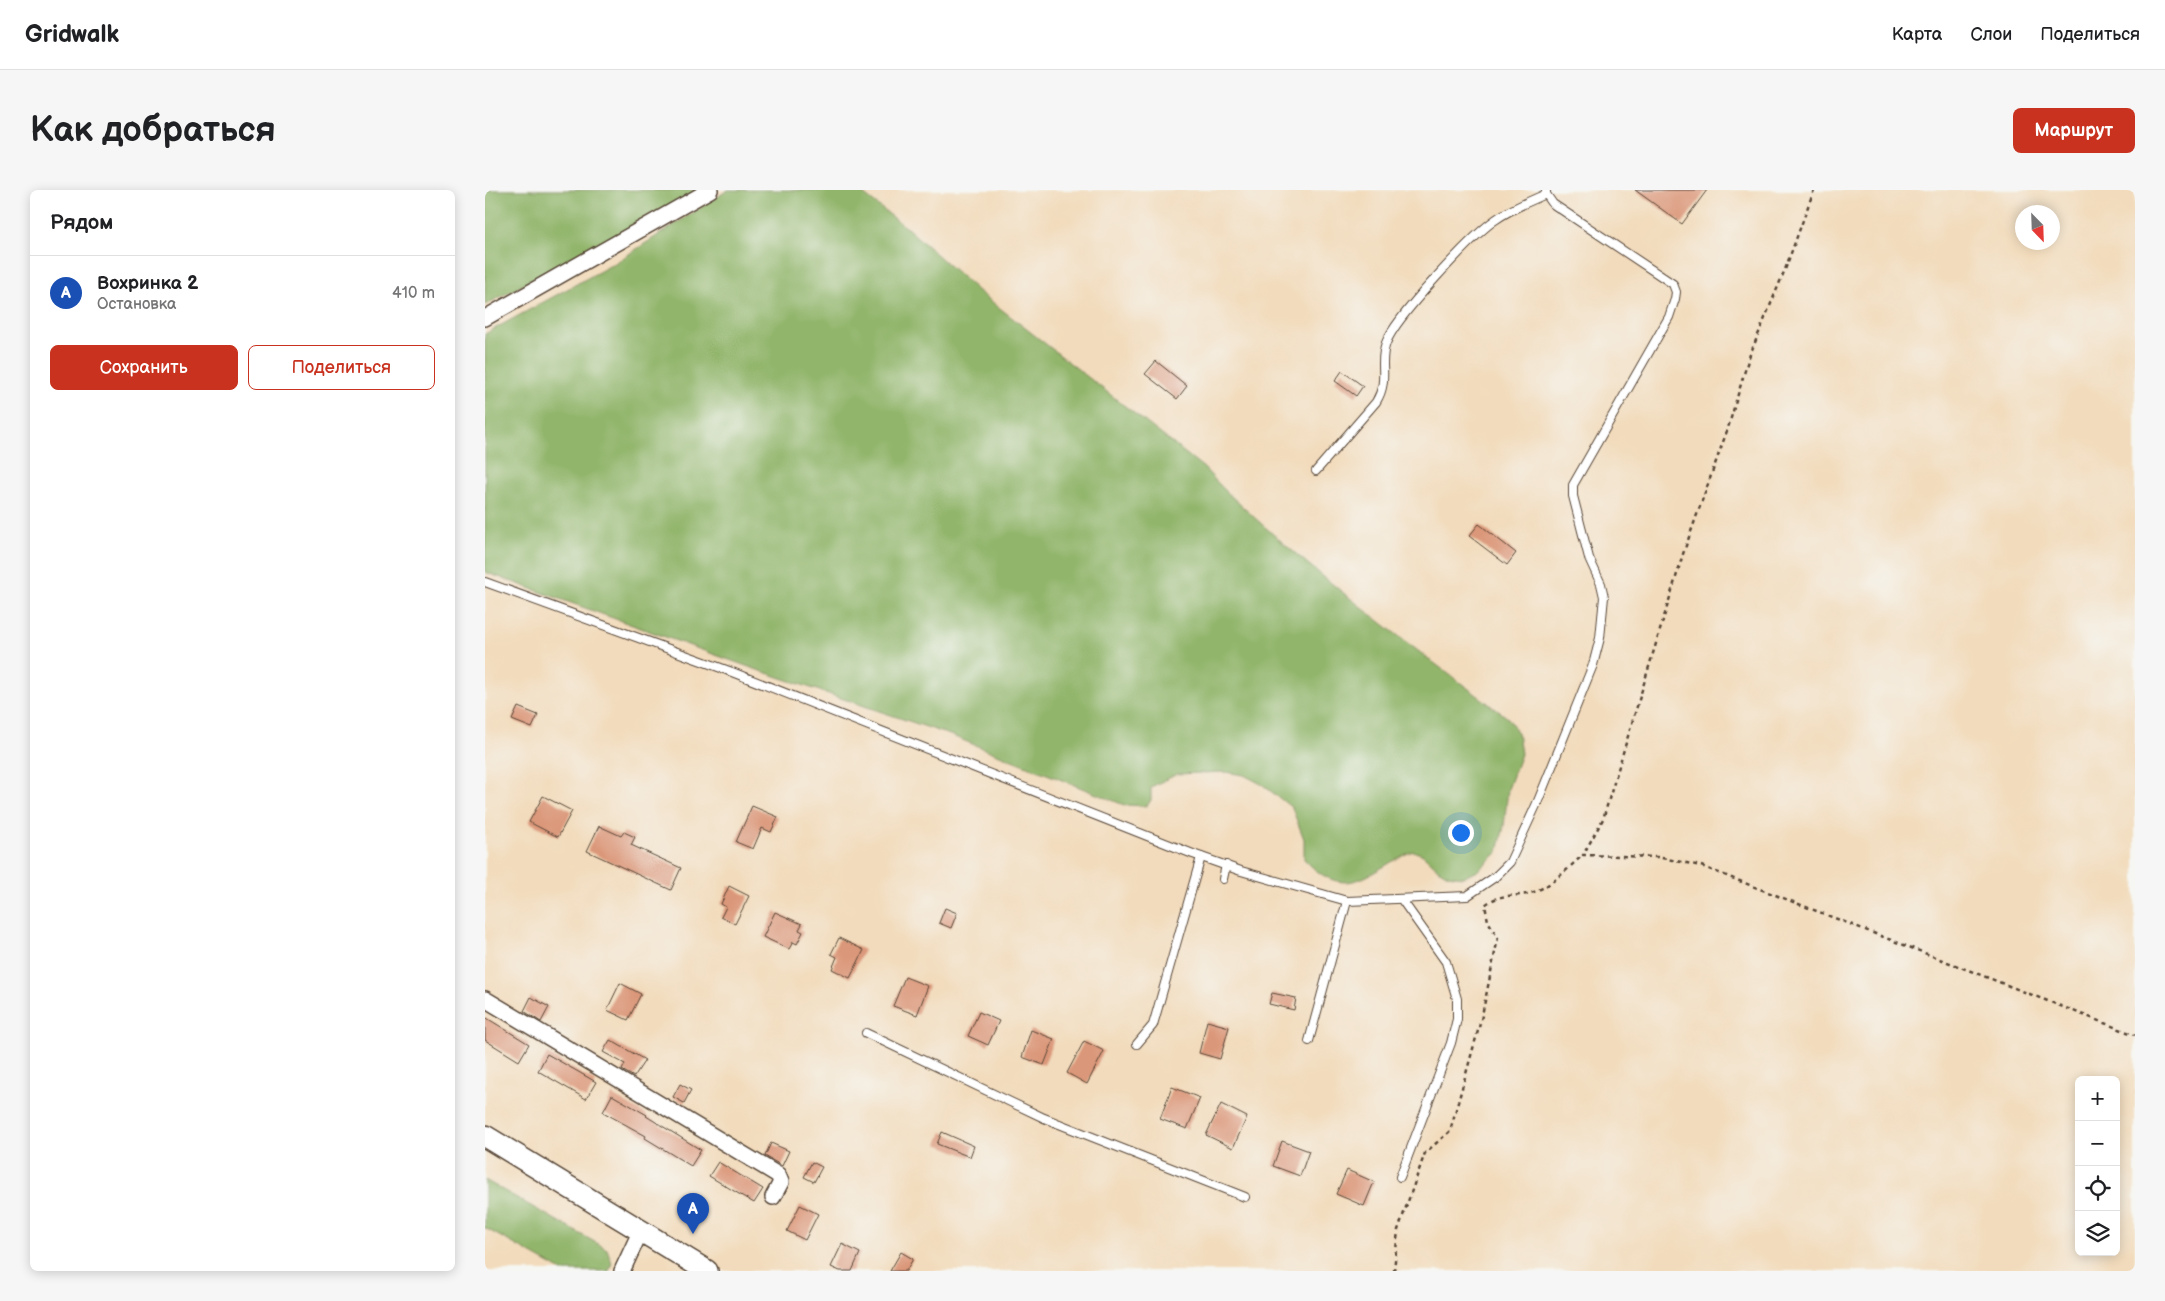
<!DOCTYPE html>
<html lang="ru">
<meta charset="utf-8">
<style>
:root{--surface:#fff;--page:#f6f6f6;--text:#202124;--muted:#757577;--line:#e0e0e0;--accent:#c8321e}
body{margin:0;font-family:"Balsamiq Sans",sans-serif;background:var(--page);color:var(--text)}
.controls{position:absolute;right:15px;bottom:15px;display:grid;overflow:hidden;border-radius:8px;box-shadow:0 2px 12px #0003}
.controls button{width:45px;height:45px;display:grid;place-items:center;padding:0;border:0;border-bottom:1px solid var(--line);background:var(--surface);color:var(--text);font:25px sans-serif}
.compass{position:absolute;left:1530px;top:15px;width:45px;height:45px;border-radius:50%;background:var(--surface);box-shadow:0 2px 12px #0003;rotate:157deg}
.you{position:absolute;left:975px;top:642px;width:18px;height:18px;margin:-12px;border:4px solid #fff;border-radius:50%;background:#1a73e8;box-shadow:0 0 0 8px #1a73e833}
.badge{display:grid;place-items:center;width:32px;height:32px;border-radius:50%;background:var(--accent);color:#fff;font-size:16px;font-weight:700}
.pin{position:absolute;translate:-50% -41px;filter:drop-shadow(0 1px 2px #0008)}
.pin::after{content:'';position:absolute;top:26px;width:18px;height:15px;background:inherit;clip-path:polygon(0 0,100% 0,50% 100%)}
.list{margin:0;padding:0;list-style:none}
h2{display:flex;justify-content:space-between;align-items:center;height:65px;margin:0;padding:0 20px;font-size:21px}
h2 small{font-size:16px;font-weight:400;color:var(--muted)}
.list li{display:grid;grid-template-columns:32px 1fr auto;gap:15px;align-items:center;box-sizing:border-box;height:75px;padding:0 20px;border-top:1px solid var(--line)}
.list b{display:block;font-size:19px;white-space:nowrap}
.list p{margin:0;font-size:16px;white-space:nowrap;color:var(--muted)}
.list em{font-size:16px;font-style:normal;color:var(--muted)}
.actions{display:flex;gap:10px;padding:15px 20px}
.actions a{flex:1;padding:11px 0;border:1px solid var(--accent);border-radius:8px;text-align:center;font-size:18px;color:var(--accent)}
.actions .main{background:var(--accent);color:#fff}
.icon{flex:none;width:28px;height:28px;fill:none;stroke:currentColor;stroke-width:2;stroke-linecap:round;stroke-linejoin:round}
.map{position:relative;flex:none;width:1650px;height:1081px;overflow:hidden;border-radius:8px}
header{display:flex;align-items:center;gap:30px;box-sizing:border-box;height:70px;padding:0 25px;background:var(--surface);border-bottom:1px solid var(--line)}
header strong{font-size:24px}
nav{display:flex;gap:28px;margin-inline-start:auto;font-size:18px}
.intro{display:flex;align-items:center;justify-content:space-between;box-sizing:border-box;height:120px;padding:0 30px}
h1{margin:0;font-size:35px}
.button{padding:12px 22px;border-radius:8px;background:var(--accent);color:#fff;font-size:18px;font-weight:700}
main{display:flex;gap:30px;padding:0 30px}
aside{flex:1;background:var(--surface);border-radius:8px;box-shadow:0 2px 12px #0003}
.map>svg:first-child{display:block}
.forest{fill:#91b56a;stroke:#667044}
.building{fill:#db9779}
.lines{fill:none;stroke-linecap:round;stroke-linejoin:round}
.lane-casing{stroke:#564536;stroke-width:10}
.street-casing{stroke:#564536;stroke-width:18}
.secondary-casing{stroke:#564536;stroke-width:24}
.path{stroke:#564536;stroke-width:2.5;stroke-dasharray:4 4;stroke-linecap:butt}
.lane{stroke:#fff;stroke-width:8}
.street{stroke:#fff;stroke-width:15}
.secondary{stroke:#fff;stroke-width:21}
</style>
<header>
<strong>Gridwalk</strong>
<nav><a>Карта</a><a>Слои</a><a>Поделиться</a></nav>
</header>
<div class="intro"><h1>Как добраться</h1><a class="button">Маршрут</a></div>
<main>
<aside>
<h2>Рядом<small></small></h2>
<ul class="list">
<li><span class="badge" style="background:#1a4fb4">A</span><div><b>Вохринка 2</b><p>Остановка</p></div><em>410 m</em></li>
</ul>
<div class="actions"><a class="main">Сохранить</a><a>Поделиться</a></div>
</aside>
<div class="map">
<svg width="1650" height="1081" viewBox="0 0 1650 1081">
<rect width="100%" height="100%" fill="#f6f6f2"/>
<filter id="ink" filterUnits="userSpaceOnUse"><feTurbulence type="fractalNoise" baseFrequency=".02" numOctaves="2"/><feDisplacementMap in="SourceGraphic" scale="10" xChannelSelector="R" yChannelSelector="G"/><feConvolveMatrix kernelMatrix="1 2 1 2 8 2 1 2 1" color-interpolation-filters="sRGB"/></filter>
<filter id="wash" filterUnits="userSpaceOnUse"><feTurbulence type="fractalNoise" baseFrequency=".0096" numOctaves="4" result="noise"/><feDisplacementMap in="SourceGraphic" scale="20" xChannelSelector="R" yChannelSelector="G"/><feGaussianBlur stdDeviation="1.12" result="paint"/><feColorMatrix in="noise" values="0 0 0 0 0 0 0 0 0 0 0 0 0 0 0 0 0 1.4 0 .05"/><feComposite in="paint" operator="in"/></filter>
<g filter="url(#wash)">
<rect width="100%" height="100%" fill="#f2dbbc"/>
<g class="forest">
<polygon points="0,0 217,0 0,115"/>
<path d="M 243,0 L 373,0 L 422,38 L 493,101 L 719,278 C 743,305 770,328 797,352 C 869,414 946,471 1023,528 L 1033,543 L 1036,564 L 1023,599 L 1019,636 L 1013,662 L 991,682 L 978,687 L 963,685 L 953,679 L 938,665 L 928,661 C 885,679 863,716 819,669 L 819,649 L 807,618 L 778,595 L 759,585 L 740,582 L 692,584 L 666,597 L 666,610 L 662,616 L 639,615 L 465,545 L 264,477 L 0,382 L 0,144 L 130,73 Z"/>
<polygon points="0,990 122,1059 127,1073 124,1081 77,1081 0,1038"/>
</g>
<g id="blocks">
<g class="building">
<polygon points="1150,0 1222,0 1197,34"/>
<polygon points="671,171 702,196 692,209 660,184"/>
<polygon points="857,181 878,196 871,206 850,191"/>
<polygon points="994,334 1031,363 1022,375 984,346"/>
<polygon points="33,517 53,525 47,538 27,530"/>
<polygon points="58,606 87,621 73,647 44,632"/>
<polygon points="267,616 293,627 286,642 277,638 268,659 251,652"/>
<polygon points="114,636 136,646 139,642 150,647 146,655 196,678 186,700 102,661"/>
<polygon points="244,696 264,706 250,734 236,727 241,717 236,714"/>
<polygon points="460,718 472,723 466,738 454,733"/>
<polygon points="290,722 317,734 314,740 318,742 312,754 308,752 304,759 278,747"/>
<polygon points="354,748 379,760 365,788 347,779 352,767 346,764"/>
<polygon points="420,787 443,796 432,825 408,816"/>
<polygon points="135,793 156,804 143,830 122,820"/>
<polygon points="787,803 811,808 809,820 784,814"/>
<polygon points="46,807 64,817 56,832 39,821"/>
<polygon points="494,822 514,831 503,855 483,846"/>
<polygon points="0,827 44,854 34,871 0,850"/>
<polygon points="722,831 744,837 735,869 714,863"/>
<polygon points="546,840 569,849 559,875 537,867"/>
<polygon points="125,850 160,870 149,887 137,880 140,874 118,862"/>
<polygon points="599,851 619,861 602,894 582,883"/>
<polygon points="62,864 111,892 101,909 53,881"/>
<polygon points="195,894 206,900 199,913 188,907"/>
<polygon points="687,897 715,908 702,939 675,929"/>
<polygon points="127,905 162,925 161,926 216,960 206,976 160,948 161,946 118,922"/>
<polygon points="736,914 762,927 748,958 721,945"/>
<polygon points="457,942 489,956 485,967 452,954"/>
<polygon points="797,951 824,961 815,986 788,976"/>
<polygon points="286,953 304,961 297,976 280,966"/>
<polygon points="233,972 278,999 269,1013 224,986"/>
<polygon points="327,972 337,977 329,992 319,987"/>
<polygon points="862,980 889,992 879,1016 851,1004"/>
<polygon points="315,1015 333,1024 320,1050 302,1041"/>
<polygon points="357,1054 375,1063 367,1081 355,1081 346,1077"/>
<polygon points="416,1062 428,1069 421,1081 405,1081"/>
</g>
</g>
</g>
<g filter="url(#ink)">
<use href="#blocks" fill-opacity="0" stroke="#564536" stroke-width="1"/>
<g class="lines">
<g class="lane-casing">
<g id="lane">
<path d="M 831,281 L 891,212 C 905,189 893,174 901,153 C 910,128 987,46 1010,30 C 1025,19 1043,12 1061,4"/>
<polyline points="0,392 247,482 708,664 756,681 862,711 982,706 1010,687 1025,672 1053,611 1108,475 1115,448 1119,407 1116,394 1104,368 1088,306 1088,295 1184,127 1190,109 1191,102 1188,94 1068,14 1061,4 1061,0"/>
<polyline points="738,689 741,675"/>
<polyline points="381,843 559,928 760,1007"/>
<polyline points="824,851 862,711"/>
<polyline points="652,854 668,835 716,667"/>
<polyline points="915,987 966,853 972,829 972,809 961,772 917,710"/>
</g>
</g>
<g class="street-casing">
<g id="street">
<polyline points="0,128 225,0"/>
<polyline points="0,809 293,985 296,992 288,1007"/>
<polyline points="137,1081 156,1040"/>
</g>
</g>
<g class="secondary-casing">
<polyline id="secondary" points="0,946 222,1081"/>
</g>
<g class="path">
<polyline points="1329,0 1301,77 1264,167 1243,238 1198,364 1118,629 1098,665 1172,667 1216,676 1650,845"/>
<path d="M 909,1081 L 913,1040 L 940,963 L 965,941 L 996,830 L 1013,748 L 1003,731 L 1000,715 C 1017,701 1033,709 1051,701 C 1069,694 1084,677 1098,665"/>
</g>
<use href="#lane" class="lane"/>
<use href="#street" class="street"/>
<use href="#secondary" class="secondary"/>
</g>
</g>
</svg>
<div class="controls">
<button>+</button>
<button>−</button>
<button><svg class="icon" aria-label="locate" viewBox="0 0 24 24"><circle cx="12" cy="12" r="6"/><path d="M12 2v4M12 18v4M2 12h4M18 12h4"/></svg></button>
<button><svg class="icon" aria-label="layers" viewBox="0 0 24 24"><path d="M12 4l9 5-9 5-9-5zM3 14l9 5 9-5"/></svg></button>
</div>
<svg class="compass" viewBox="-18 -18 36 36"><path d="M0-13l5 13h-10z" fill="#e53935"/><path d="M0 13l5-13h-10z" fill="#757577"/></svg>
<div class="you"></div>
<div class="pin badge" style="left:208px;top:1044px;background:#1a4fb4">A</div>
</div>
</main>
